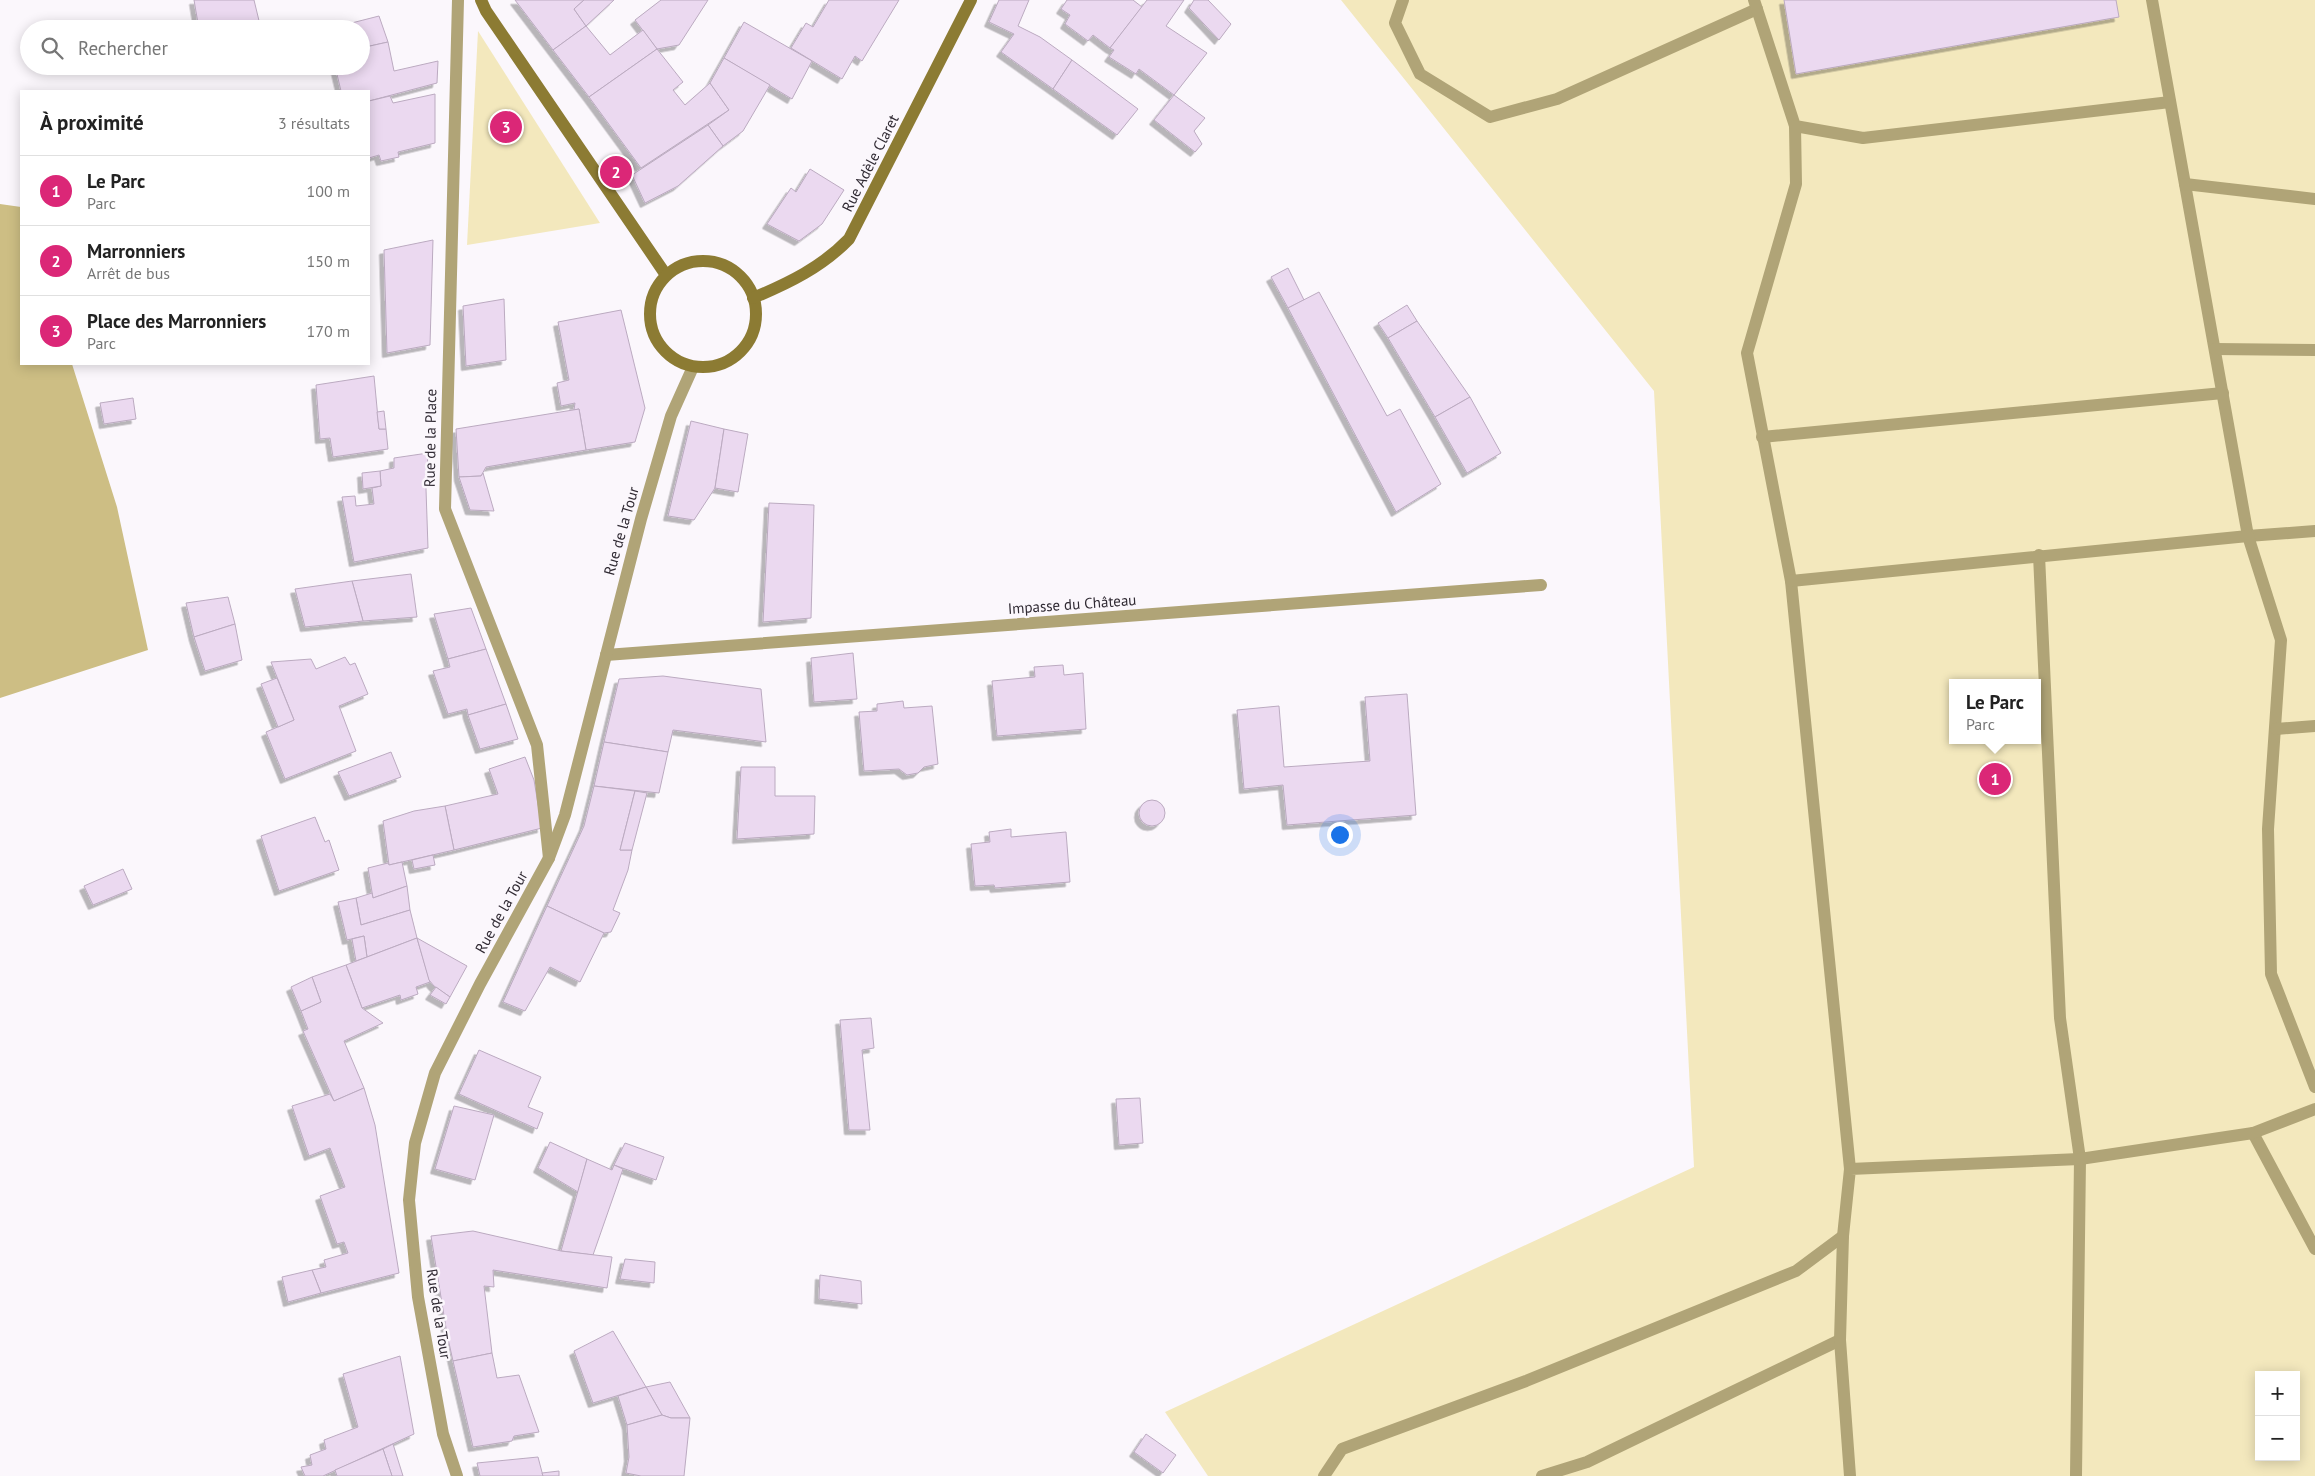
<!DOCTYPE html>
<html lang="fr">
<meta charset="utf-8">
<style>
:root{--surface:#fff;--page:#f2f2f2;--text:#222;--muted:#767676;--line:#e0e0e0;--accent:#db2777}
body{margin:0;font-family:"PT Sans",sans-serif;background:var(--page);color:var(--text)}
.controls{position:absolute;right:15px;bottom:15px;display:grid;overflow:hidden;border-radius:0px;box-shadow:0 2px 12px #0003}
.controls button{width:45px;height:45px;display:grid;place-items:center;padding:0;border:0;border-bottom:1px solid var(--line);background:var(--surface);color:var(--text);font:25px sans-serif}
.you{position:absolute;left:1339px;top:834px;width:18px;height:18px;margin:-12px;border:4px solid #fff;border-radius:50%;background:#1a73e8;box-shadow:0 0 0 8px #1a73e833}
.badge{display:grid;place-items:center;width:32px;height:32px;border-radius:50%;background:var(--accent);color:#fff;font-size:16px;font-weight:700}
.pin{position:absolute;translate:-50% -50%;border:2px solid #fff;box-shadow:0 1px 5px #0006}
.popup{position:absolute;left:1949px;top:679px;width:92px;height:65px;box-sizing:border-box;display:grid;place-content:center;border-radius:0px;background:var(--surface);filter:drop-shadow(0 1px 4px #0005);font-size:16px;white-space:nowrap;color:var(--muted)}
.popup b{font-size:19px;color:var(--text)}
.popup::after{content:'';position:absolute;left:50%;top:100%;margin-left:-10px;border:10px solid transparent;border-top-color:var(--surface)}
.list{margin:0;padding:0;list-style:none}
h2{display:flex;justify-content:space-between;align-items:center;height:65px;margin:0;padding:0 20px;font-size:21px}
h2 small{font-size:16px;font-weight:400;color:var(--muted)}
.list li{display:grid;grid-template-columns:32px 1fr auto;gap:15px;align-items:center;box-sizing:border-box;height:70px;padding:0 20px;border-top:1px solid var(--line)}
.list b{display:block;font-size:19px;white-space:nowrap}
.list p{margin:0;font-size:16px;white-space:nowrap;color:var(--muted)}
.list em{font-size:16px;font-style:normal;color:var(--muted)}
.icon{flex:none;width:28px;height:28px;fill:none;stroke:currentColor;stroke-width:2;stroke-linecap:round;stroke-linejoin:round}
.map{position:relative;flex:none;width:2315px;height:1476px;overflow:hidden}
.search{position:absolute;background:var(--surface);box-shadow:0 2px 12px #0003;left:20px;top:20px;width:350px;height:55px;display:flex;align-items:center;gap:12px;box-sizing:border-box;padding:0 18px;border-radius:28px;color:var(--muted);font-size:19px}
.panel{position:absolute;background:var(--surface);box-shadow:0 2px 12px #0003;left:20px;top:90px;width:350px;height:275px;border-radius:0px}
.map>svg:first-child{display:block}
.green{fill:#f3e8bd;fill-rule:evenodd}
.forest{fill:#cdbe84}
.building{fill:#ebd9f0;stroke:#bbaac0;filter:url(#shadow)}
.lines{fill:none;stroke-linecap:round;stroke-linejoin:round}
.lane{stroke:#b0a477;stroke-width:12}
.street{stroke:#b0a477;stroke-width:12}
.secondary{stroke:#8c7b33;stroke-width:12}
.labels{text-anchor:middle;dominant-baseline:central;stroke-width:5;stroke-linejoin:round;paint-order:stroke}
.street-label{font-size:15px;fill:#302a33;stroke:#fbf7fc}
</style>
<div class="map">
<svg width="2315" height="1476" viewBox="0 0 2315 1476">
<defs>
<filter id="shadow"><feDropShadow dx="-4.5" dy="4.5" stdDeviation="0" flood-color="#0004"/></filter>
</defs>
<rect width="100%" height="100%" fill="#fbf7fc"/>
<g class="green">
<path d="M 1341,0 L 2315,0 L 2315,1476 L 1208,1476 L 1165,1412 L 1694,1167 L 1654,391 ZM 1952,683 L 2038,683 L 2038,740 L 1952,740 ZM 2259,1375 L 2296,1375 L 2296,1457 L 2259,1457 Z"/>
<polygon points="478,31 600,223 467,245"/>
</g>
<polygon class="forest" points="0,204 21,207 21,364 72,364 117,507 148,650 0,698"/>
<g class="building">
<polygon points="194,0 254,0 261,29 199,29"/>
<polygon points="515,0 584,0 574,9 586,26 553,50"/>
<polygon points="584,0 614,0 586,26 574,9"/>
<polygon points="708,0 679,45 657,49 635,20 661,0"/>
<polygon points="829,0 899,0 862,61 855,56 842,79 791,48 806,23 813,27"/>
<polygon points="999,0 1029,0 1018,26 1040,37 1072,60 1053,89 1001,52 1014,34 989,22"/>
<polygon points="1067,0 1133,0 1142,7 1110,48 1093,35 1088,41 1065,24 1070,15 1061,9"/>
<polygon points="1147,0 1184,0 1166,26 1207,53 1174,95 1139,69 1136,74 1109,57 1114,50 1110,48"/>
<polygon points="1194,0 1208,0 1231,24 1219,40 1189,8"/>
<polygon points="1784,0 2116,0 2119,17 1796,74"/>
<polygon points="379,16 388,42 361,48 361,29 328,29"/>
<polygon points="744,22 812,61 792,99 724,58"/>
<polygon points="586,26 610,55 643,30 657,49 589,97 553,50"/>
<polygon points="388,42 394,71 438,61 437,83 369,101 369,91 341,91 335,66 361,66 361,48"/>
<polygon points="657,49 683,82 673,90 685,105 710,83 729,110 641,168 589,97"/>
<polygon points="724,58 770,85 743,131 723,146 708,125 729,110 710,83"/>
<polygon points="1072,60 1138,109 1117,135 1053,89"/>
<polygon points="435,94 435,143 398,152 399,157 381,161 379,155 369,158 369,101 390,96 393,103"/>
<polygon points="1174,95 1205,118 1194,131 1202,144 1195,152 1154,120"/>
<polygon points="708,125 723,146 678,186 645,203 632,175"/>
<polygon points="810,169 844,190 822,224 799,241 767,224 791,188 796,192"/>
<polygon points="433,240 430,345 387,353 384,250"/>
<polygon points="1288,268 1304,300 1288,308 1271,277"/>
<polygon points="1319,292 1387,416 1400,409 1441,484 1396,512 1288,308"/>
<polygon points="504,299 506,360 466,366 463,306"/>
<polygon points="1407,305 1417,321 1388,338 1378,323"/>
<polygon points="621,310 645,408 635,442 586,450 579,409 574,410 575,403 561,406 557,383 569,380 558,322"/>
<polygon points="1417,321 1470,397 1435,417 1388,338"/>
<polygon points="374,376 379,429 386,429 388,449 333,457 330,438 320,439 316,385"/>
<polygon points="1470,397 1501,453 1467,473 1435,417"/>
<polygon points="133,398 136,419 104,424 100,403"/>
<polygon points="579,409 586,450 486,467 481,476 459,477 456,429"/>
<polygon points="384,411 386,429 379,429 377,412"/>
<polygon points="691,421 724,429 715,488 694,520 668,516"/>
<polygon points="724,429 748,434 738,492 715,488"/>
<polygon points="428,453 426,489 428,548 354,562 342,497 355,496 356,506 374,504 372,488 381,486 380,471 394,468 394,458"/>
<polygon points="380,471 381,486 363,489 362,473"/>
<polygon points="483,473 494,511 470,510 459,477 481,476"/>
<polygon points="769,503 814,505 811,618 763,622"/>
<polygon points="411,574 417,617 363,621 352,581"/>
<polygon points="352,581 363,621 305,627 295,589"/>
<polygon points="228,597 235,624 194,637 186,603"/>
<polygon points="471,608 486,649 448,659 434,614"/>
<polygon points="235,624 242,660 205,671 194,637"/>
<polygon points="486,649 506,704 468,715 467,709 448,714 433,671 450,667 448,659"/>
<polygon points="853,653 857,699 814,702 811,658"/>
<polygon points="345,657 350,665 355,663 368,694 339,706 356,751 285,779 266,732 294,720 271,662 311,659 316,669"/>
<polygon points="1063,665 1064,675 1083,673 1086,729 997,736 992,681 1035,677 1034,667"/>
<polygon points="663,676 761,689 766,742 673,730 668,752 604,742 619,679"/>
<polygon points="277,678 294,720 278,727 261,684"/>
<polygon points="1407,694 1416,815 1287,825 1283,785 1244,789 1237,710 1279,706 1284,767 1370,761 1365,697"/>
<polygon points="903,701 904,708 932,706 938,764 924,767 918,773 907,775 899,769 864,771 859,712 877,711 877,704"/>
<polygon points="506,704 518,739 480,749 468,715"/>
<polygon points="604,742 668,752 659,793 594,786"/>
<polygon points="391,752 401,777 349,796 338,772"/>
<polygon points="525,757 534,780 542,828 454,850 445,806 498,794 489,769"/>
<polygon points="741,767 775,767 775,796 815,796 814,834 737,839"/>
<polygon points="594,786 635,791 620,850 632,850 628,870 613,910 620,913 611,932 604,933 547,906 584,826"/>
<polygon points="635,791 647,793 632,850 620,850"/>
<circle cx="1152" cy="813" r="13"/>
<polygon points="445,806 454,850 389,865 383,821 414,811"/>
<polygon points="315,817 325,842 329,840 339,870 279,891 261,836"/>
<polygon points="1011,829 1011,837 1066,832 1070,882 995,888 994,885 975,886 971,844 990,842 989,832"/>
<polygon points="433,855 435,865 414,869 412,860"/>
<polygon points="402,862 407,886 373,898 368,868 388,863 389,865"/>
<polygon points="123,869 132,889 93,905 84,886"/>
<polygon points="407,886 410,910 361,925 356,898 372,893 373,898"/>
<polygon points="356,898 361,925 410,910 417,938 367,957 364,936 347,940 338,902"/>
<polygon points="547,906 604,933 580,982 550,967 525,1011 503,1002"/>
<polygon points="364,936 367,957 356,961 352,939"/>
<polygon points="417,938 430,982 416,987 418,994 401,1000 400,995 362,1008 346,965"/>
<polygon points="417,938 467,966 450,997 434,986 429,980"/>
<polygon points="346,965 362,1008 383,1023 344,1041 364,1088 334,1101 303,1031 308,1029 301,1011 321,1002 312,977"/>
<polygon points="312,977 321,1002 301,1011 291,987"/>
<polygon points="436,987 450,997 446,1004 430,995"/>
<polygon points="871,1018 874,1048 862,1050 870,1130 849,1130 840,1020"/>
<polygon points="479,1050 541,1077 528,1107 543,1113 537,1129 459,1094"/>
<polygon points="364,1088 375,1125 399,1273 321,1293 312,1270 326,1267 324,1260 348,1253 344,1242 337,1244 320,1196 345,1187 330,1148 309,1156 292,1106 330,1094 334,1101"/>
<polygon points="1140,1098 1143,1143 1119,1145 1116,1099"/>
<polygon points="454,1106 494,1115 475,1180 435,1169"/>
<polygon points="550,1142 587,1159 578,1192 538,1168"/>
<polygon points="625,1143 664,1157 656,1180 614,1165"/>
<polygon points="587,1159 612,1170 614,1165 623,1169 593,1255 561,1251"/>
<polygon points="473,1231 561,1251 612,1257 607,1288 493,1270 494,1287 484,1286 492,1353 453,1361 447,1334 431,1236"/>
<polygon points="625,1259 655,1262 654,1283 620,1279"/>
<polygon points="312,1270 321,1293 288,1302 282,1277"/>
<polygon points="820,1275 861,1281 862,1304 819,1299"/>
<polygon points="613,1331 646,1387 593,1403 574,1351"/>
<polygon points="492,1353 497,1378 519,1375 539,1432 514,1436 512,1441 473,1447 453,1361"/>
<polygon points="400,1356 414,1434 323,1476 305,1476 301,1467 312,1465 310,1455 326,1449 324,1440 358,1427 343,1374"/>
<polygon points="670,1382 690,1418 671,1418 662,1415 646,1387"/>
<polygon points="646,1387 662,1415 627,1425 618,1396"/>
<polygon points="662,1415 671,1418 690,1418 684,1476 641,1476 626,1473 629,1457 627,1425"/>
<polygon points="1146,1434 1176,1455 1163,1473 1134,1452"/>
<polygon points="393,1444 403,1476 392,1476 383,1449"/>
<polygon points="383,1449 392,1476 337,1476 335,1470"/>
<polygon points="538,1457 543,1476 480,1476 477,1463"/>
<polygon points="559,1471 559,1476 543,1476 542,1473"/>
</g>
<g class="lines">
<g class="lane">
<polyline points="458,0 445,509 537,745 549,858"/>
<polyline points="1403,0 1395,23 1420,74 1490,117 1557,99 1757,9"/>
<polyline points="1754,0 1795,126 1863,138 2170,102"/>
<polyline points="2152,0 2248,536 2315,531"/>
<polyline points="1795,126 1796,184 1747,353 1791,581 1850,1169"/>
<polyline points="2185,184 2315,199"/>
<polyline points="2215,349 2315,350"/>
<polyline points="1762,437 2223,393"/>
<polyline points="2039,555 2060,1018 2080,1159 2076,1476"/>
<polyline points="1791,581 2248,536 2281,640 2268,829 2271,974 2315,1087"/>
<polyline points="606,655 1541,585"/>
<polyline points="2276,729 2315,726"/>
<polyline points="2253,1133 2315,1249"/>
<polyline points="1324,1476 1342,1449 1526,1381 1796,1271 1843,1236"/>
<polyline points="1542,1476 1587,1462 1840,1340"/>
<polyline points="1850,1476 1840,1340 1843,1236 1850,1169 2080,1159 2253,1133 2315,1109"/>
</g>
<polyline class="street" points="457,1476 443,1434 418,1297 409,1200 415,1143 435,1073 480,984 549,858 565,815 641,519 671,416 693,367"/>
<g class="secondary">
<polyline points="481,0 486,11 666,275"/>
<circle cx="703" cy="314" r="53"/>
<path d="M 753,298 C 789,283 822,267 849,239 L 971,0"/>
</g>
</g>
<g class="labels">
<g class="street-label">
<text transform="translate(870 163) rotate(-63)">Rue Adèle Claret</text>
<text transform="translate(430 438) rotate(-89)">Rue de la Place</text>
<text transform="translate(621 531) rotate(-74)">Rue de la Tour</text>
<text transform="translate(1072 604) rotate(-4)">Impasse du Château</text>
<text transform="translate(501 912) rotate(-61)">Rue de la Tour</text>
<text transform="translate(439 1314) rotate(81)">Rue de la Tour</text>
</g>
</g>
</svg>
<div class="controls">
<button>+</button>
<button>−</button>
</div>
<div class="you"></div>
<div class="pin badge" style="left:1995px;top:779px">1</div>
<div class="popup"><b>Le Parc</b>Parc</div>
<div class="pin badge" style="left:616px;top:172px">2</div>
<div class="pin badge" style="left:506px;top:127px">3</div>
<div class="search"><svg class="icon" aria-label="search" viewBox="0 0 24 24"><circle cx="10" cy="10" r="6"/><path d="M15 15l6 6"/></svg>Rechercher</div>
<section class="panel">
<h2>À proximité<small>3 résultats</small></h2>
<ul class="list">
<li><span class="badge">1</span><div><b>Le Parc</b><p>Parc</p></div><em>100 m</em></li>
<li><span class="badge">2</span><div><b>Marronniers</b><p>Arrêt de bus</p></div><em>150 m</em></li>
<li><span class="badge">3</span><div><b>Place des Marronniers</b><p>Parc</p></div><em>170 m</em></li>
</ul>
</section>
</div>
